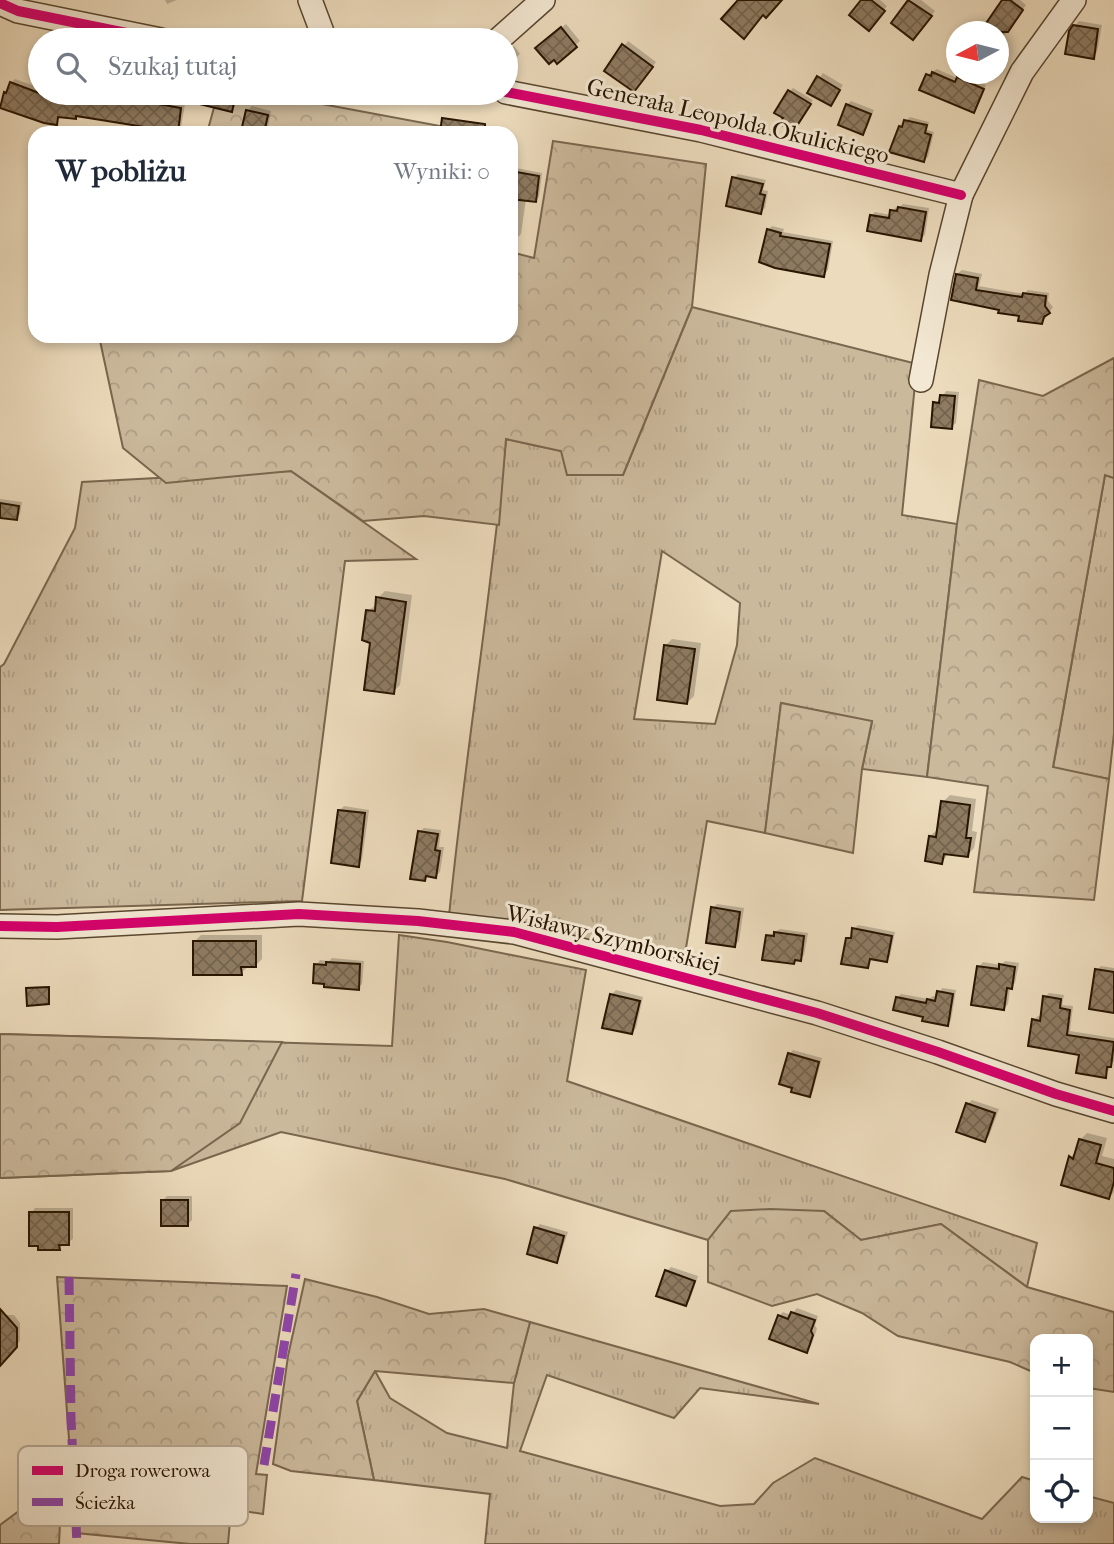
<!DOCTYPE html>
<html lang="pl">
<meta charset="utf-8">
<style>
:root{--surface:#fff;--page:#f2f2f3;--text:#1f2937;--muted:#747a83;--line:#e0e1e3}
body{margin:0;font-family:"IM FELL French Canon",serif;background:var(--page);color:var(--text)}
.controls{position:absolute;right:21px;bottom:21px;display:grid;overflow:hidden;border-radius:14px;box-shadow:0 4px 10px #0003}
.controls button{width:63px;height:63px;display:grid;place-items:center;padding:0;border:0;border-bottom:2px solid var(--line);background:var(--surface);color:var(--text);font:35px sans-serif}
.compass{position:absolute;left:946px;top:21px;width:63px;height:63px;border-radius:50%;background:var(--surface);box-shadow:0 4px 10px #0003;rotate:263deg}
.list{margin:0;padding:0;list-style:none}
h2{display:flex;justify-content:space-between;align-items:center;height:91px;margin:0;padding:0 28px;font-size:30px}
h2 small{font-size:23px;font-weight:400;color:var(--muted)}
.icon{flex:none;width:38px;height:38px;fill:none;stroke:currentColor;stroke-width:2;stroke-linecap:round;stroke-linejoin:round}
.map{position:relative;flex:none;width:1114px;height:1544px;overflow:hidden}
.search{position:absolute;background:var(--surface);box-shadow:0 4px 10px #0003;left:28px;top:28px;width:490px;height:77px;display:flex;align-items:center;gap:18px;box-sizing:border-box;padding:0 24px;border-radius:38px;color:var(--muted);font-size:26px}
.panel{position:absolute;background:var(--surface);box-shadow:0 4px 10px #0003;left:28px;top:126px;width:490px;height:217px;border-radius:21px}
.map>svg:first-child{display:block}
.grass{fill:url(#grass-tufts);stroke:#7a664e;stroke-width:2;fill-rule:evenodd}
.forest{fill:url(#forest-crowns);stroke:#7a664e;stroke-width:2}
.shadow{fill:#0003}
.building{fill:url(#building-cross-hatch);stroke:#281400;stroke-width:2}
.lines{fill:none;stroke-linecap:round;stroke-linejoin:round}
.minor-casing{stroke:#59462f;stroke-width:26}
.minor{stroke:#f3e8d3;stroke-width:23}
.quiet{stroke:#8e44ad;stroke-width:9;stroke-dasharray:18 9;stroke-linecap:butt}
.cycleway-casing{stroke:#f3e8d3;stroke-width:15}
.cycleway{stroke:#d6006c;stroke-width:10}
.labels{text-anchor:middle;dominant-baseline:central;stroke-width:6;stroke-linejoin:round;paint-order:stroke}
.street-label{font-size:23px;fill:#281400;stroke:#f3e8d3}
.key{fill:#f3e8d3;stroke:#b6a894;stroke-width:2}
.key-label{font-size:19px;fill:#281400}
</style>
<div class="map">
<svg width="1114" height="1544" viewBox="0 0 1114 1544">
<defs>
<pattern id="grass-tufts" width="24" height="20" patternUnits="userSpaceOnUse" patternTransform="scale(1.75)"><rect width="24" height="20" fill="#cbb99c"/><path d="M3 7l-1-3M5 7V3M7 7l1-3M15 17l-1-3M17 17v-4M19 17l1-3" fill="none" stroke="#ae9e85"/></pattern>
<pattern id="forest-crowns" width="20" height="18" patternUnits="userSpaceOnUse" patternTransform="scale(1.75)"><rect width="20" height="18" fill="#cbb99c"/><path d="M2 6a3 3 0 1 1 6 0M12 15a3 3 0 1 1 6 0" fill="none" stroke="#ae9e85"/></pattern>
<pattern id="building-cross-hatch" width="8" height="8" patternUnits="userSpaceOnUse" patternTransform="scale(1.75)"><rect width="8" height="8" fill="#8e7b62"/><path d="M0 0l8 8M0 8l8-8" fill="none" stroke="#74644e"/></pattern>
</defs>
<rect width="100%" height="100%" fill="#ecdbbc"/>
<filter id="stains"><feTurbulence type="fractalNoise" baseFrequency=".00286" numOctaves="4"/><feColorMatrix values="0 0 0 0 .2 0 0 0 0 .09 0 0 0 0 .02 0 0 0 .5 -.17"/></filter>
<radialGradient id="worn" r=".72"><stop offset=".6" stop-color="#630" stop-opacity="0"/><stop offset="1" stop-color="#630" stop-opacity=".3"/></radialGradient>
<g class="grass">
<path d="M 692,307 L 917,364 L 902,515 L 957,524 L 927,777 L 862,769 L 872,722 L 781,703 L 765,833 L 707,821 L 684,960 L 449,916 C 465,756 491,599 506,439 L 561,451 L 623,475 ZM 662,551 L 740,603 L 737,645 L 715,724 L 634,719 Z"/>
<polygon points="291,471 416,559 345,561 302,901 0,910 0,667 4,664 75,528 82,482"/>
<polygon points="1105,475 1114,478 1114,733 1109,779 1053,768"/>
<polygon points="399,935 447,942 586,970 567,1081 1037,1243 1027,1287 941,1224 861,1240 824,1211 731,1211 708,1240 505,1179 281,1132 171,1171 0,1178 0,1034 392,1046"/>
<polygon points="530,1322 819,1404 700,1388 674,1418 547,1375 520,1451 720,1506 754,1504 773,1483 815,1458 982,1519 1022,1477 1035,1481 1035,1518 1088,1518 1088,1496 1114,1503 1114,1544 485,1544 490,1494 374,1480 357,1401 375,1371 390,1398 447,1433 507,1448 514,1383"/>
</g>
<g class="forest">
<polygon points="218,93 263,93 456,129 455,133 207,133"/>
<polygon points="553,141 706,164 692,307 623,475 567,475 561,451 506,439 499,525 424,516 363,521 291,471 166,483 123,448 99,336 511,336 511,252 534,258"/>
<polygon points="1114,358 1114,478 1105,475 1053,767 1109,779 1094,900 974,892 988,786 927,777 957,524 979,380 1043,396"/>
<polygon points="781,703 872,721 862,769 853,853 765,833"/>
<polygon points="0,1034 282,1042 240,1123 171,1171 0,1178"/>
<polygon points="770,1209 824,1211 861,1240 941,1224 1027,1287 1114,1312 1114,1392 1088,1388 1088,1339 1035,1339 1035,1373 1010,1362 898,1336 862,1313 817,1294 772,1306 708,1282 708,1240 731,1211"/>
<polygon points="57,1277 287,1286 256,1474 267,1475 263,1514 231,1509 228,1544 190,1544 76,1533"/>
<polygon points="305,1279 377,1297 429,1314 484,1309 530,1322 514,1383 375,1371 357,1401 374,1480 291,1471 273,1464 288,1356"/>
<polygon points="62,1479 59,1544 0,1544 0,1525"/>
</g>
<g class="shadow">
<polygon points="165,0 177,0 167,4"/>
<polygon points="863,0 880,0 887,6 873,24"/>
<polygon points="911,0 921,0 935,11 917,34 893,23"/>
<polygon points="1004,0 1020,0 1026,5 998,44"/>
<polygon points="1079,21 1102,25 1097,52 1093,57 1075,26"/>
<polygon points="566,24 580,41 557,61 541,44"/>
<polygon points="628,41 656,62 638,86 606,70"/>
<polygon points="514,46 520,54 506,66 506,52"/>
<polygon points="937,69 959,79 962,75 986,85 973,111 927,75"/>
<polygon points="823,73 843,85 830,104 809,92"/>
<polygon points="15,79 40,88 40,93 126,93 185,104 180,133 153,133 153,127 78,115 75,118 61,115 56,125 11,83"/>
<polygon points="793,88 813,100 793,130 785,117 790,91"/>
<polygon points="205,93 239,93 235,106 231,111 202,103"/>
<polygon points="851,101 874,110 867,128 863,133 847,105"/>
<polygon points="252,106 271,111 268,126 264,131 248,110"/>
<polygon points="910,117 929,122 927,130 934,132 928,157 924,160 900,127"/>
<polygon points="35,146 35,170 30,169"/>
<polygon points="516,168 542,173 539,197 535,200 526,199 521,234 518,237 511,236 511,175"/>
<polygon points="738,174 766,180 763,190 768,191 765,208 761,212 734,178"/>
<polygon points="903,204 929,208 925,235 921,239 871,216 875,212 891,215 896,207 899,208"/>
<polygon points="772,226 784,229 783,232 833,241 828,270 824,275 768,230"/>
<polygon points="962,270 982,274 979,286 1024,294 1028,290 1049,293 1048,301 1053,307 1042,323 1001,308 953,298 957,274"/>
<polygon points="946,391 959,392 956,423 951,427 935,403 941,399"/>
<polygon points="0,499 22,502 20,514 16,518 0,516"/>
<polygon points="385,591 412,595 400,685 393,692 372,642 368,611 377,604 378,598"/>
<polygon points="672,639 701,643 694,696 687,703 665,646"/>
<polygon points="950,795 976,799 972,831 977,832 974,848 968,855 949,853 942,862 930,836 937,830 943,802"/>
<polygon points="344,806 369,810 362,860 358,865 340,810"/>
<polygon points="424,828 441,830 439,847 444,847 440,872 436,876 429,875 425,879 419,832"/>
<polygon points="717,904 744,908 739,941 735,945 713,908"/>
<polygon points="858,925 895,932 890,956 887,960 872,957 867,966 848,939 853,935 854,929"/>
<polygon points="780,929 808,933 804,955 800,959 794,963 768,936"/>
<polygon points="201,935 262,935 262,959 255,966 249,966 241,973 194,942"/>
<polygon points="332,958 364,961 362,984 358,988 316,965 320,960 329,961"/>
<polygon points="1005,961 1019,963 1015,983 1010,988 1008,1004 1004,1009 979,967 983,962 1001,965"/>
<polygon points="1101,966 1114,968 1114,987 1097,970"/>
<polygon points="50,986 49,1002 28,989 29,987"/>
<polygon points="942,988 956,990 951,1020 948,1024 925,1015 897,998 901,994 929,999 933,996 938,997"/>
<polygon points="616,990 643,997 636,1028 632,1033 611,995"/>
<polygon points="1049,993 1064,995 1062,1005 1073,1006 1070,1031 1114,1038 1114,1061 1105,1076 1081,1053 1034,1020 1038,1016 1042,1017 1045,997"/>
<polygon points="793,1050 822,1058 813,1091 809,1095 789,1054"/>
<polygon points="972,1100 999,1109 989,1136 985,1140 968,1104"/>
<polygon points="1087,1133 1107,1138 1102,1156 1114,1159 1114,1192 1109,1197 1063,1184 1071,1157 1077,1150 1081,1139"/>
<polygon points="167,1196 192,1196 192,1220 187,1225 163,1200"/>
<polygon points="35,1208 73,1208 73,1239 59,1248 31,1213"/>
<polygon points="540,1224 568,1232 560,1256 556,1261 536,1228"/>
<polygon points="671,1267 698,1276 690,1300 685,1304 667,1271"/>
<polygon points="797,1308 818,1316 815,1325 817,1329 811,1346 807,1351 779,1316 783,1312 791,1315"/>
<polygon points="0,1315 14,1315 20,1323 20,1341 9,1353 0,1353"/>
</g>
<g class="building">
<polygon points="738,0 782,0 766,18 763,15 744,39 721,19"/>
<polygon points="861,0 871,0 885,11 869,31 849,15"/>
<polygon points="908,0 932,16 913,40 891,23"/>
<polygon points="1002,0 1010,0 1023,10 1008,32 980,32"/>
<polygon points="1073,25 1098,29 1094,59 1065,54 1069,31"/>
<polygon points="561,27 577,47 557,64 554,60 549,64 535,48"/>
<polygon points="622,44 653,67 634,92 604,71"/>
<polygon points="932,72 955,82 957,77 984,89 974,113 919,90 926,74 931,76"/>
<polygon points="817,76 840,90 831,106 807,93"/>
<polygon points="10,82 39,93 97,93 181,108 178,133 151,133 151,128 76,116 76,119 58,117 57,125 44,123 0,108 4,92 6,93"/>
<polygon points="788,90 811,104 793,132 779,123 783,118 774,113"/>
<polygon points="175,93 236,93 232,112 175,98"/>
<polygon points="846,104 871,114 863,135 838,125"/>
<polygon points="246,110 268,115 264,133 242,127"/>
<polygon points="442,118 485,124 485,133 440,133"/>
<polygon points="904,120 927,125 925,133 931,135 924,162 889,152 899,126 902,127"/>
<polygon points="511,171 539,176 536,202 511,199"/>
<polygon points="732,177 763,184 760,194 765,195 761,214 726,206"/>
<polygon points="898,207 926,212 921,241 867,231 870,215 889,218 890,210 897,211"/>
<polygon points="767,229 781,233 780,236 830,244 824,277 775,268 759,262"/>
<polygon points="956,274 978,278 976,290 1022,297 1023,293 1046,296 1045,306 1050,313 1044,317 1042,324 1018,321 1019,316 998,313 999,310 951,300"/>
<polygon points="940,395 955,396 952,429 931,427 933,402 939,403"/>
<polygon points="0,503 19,506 17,520 0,518"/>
<polygon points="376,597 406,602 394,694 364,690 370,643 362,640 366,610 375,611"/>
<polygon points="664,645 695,649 687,704 657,700"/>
<polygon points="941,801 970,805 966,838 971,838 968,857 944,854 942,864 925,861 929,836 936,837"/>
<polygon points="338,810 365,813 359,867 331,863"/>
<polygon points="418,831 438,834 435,850 440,851 436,878 426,876 425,881 410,879"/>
<polygon points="711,907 740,912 735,947 706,943"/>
<polygon points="852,928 892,936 887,962 870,959 868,968 841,964 846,938 851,938"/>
<polygon points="774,932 804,936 801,961 795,960 794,964 762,960 766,935 774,936"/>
<polygon points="193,941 256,941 256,967 241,967 242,975 193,975"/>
<polygon points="326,962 360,964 359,990 324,987 324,984 313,983 314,964 326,965"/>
<polygon points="999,964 1015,967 1012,989 1007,988 1004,1010 971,1005 977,966 999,969"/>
<polygon points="1095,969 1114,972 1114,1013 1089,1009"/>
<polygon points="49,987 49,1004 27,1006 26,988"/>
<polygon points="937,991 953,994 948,1026 922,1021 923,1017 893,1010 896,997 926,1003 927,999 935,1001"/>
<polygon points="610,994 640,1001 632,1034 602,1028"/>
<polygon points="1043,996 1061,999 1060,1008 1070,1010 1067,1035 1114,1042 1111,1067 1107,1067 1106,1078 1076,1073 1079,1055 1028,1046 1032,1019 1040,1021"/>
<polygon points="788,1053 819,1062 810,1097 791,1092 792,1088 779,1084"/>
<polygon points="966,1103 995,1113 985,1142 956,1132"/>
<polygon points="1079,1139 1101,1145 1096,1163 1114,1168 1114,1182 1109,1199 1061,1185 1069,1156 1073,1159"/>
<rect x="161" y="1200" width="27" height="26"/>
<polygon points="29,1212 69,1212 69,1245 59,1245 60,1250 38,1250 38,1246 29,1246"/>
<polygon points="534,1227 564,1236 557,1263 527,1254"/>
<polygon points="665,1270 695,1281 686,1306 656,1296"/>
<polygon points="0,1309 17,1328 17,1347 0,1366"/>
<polygon points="791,1312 815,1320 811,1331 813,1335 807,1353 769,1339 778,1315 788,1319"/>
</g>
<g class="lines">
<g class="minor-casing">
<g id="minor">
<polyline points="310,0 325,40"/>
<polyline points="0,3 18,11 161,40"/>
<polyline points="498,40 543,0"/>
<polyline points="506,92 701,130 961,195"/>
<polyline points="921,380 941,275 961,195 1022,72 1074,0"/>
<polyline points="0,926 57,927 299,914 418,921 514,932 817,1013 938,1052 1056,1094 1114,1111"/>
</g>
</g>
<use href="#minor" class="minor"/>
<g class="quiet">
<polyline points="69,1277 71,1419 77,1544"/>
<polyline points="264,1465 296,1274"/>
</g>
<g class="cycleway-casing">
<g id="cycleway">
<polyline points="0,3 18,11 161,40"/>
<polyline points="506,92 701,130 961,195"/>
<polyline points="0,926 57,927 299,914 418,921 514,932 817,1013 938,1052 1056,1094 1114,1111"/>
</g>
</g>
<use href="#cycleway" class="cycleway"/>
</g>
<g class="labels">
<g class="street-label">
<text transform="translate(738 121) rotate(13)">Generała Leopolda Okulickiego</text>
<text transform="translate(613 939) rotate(14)">Wisławy Szymborskiej</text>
</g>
</g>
<rect x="18" y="1446" width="230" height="80" rx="10" class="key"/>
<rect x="32" y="1466" width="31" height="9" fill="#d6006c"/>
<rect x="32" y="1498" width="31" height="8" fill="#8e44ad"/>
<g class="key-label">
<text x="75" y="1477">Droga rowerowa</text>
<text x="75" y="1509">Ścieżka</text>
</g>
<rect width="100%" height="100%" filter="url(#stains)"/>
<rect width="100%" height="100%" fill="url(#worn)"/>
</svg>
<div class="controls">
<button>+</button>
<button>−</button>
<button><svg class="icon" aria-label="locate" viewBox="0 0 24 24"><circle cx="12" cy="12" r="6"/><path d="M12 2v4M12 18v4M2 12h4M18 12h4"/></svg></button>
</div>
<svg class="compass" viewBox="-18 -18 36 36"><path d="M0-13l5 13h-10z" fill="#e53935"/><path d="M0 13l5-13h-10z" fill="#747a83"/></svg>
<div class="search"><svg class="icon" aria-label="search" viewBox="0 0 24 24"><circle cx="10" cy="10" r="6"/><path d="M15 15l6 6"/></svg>Szukaj tutaj</div>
<section class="panel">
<h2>W pobliżu<small>Wyniki: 0</small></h2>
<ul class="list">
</ul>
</section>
</div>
